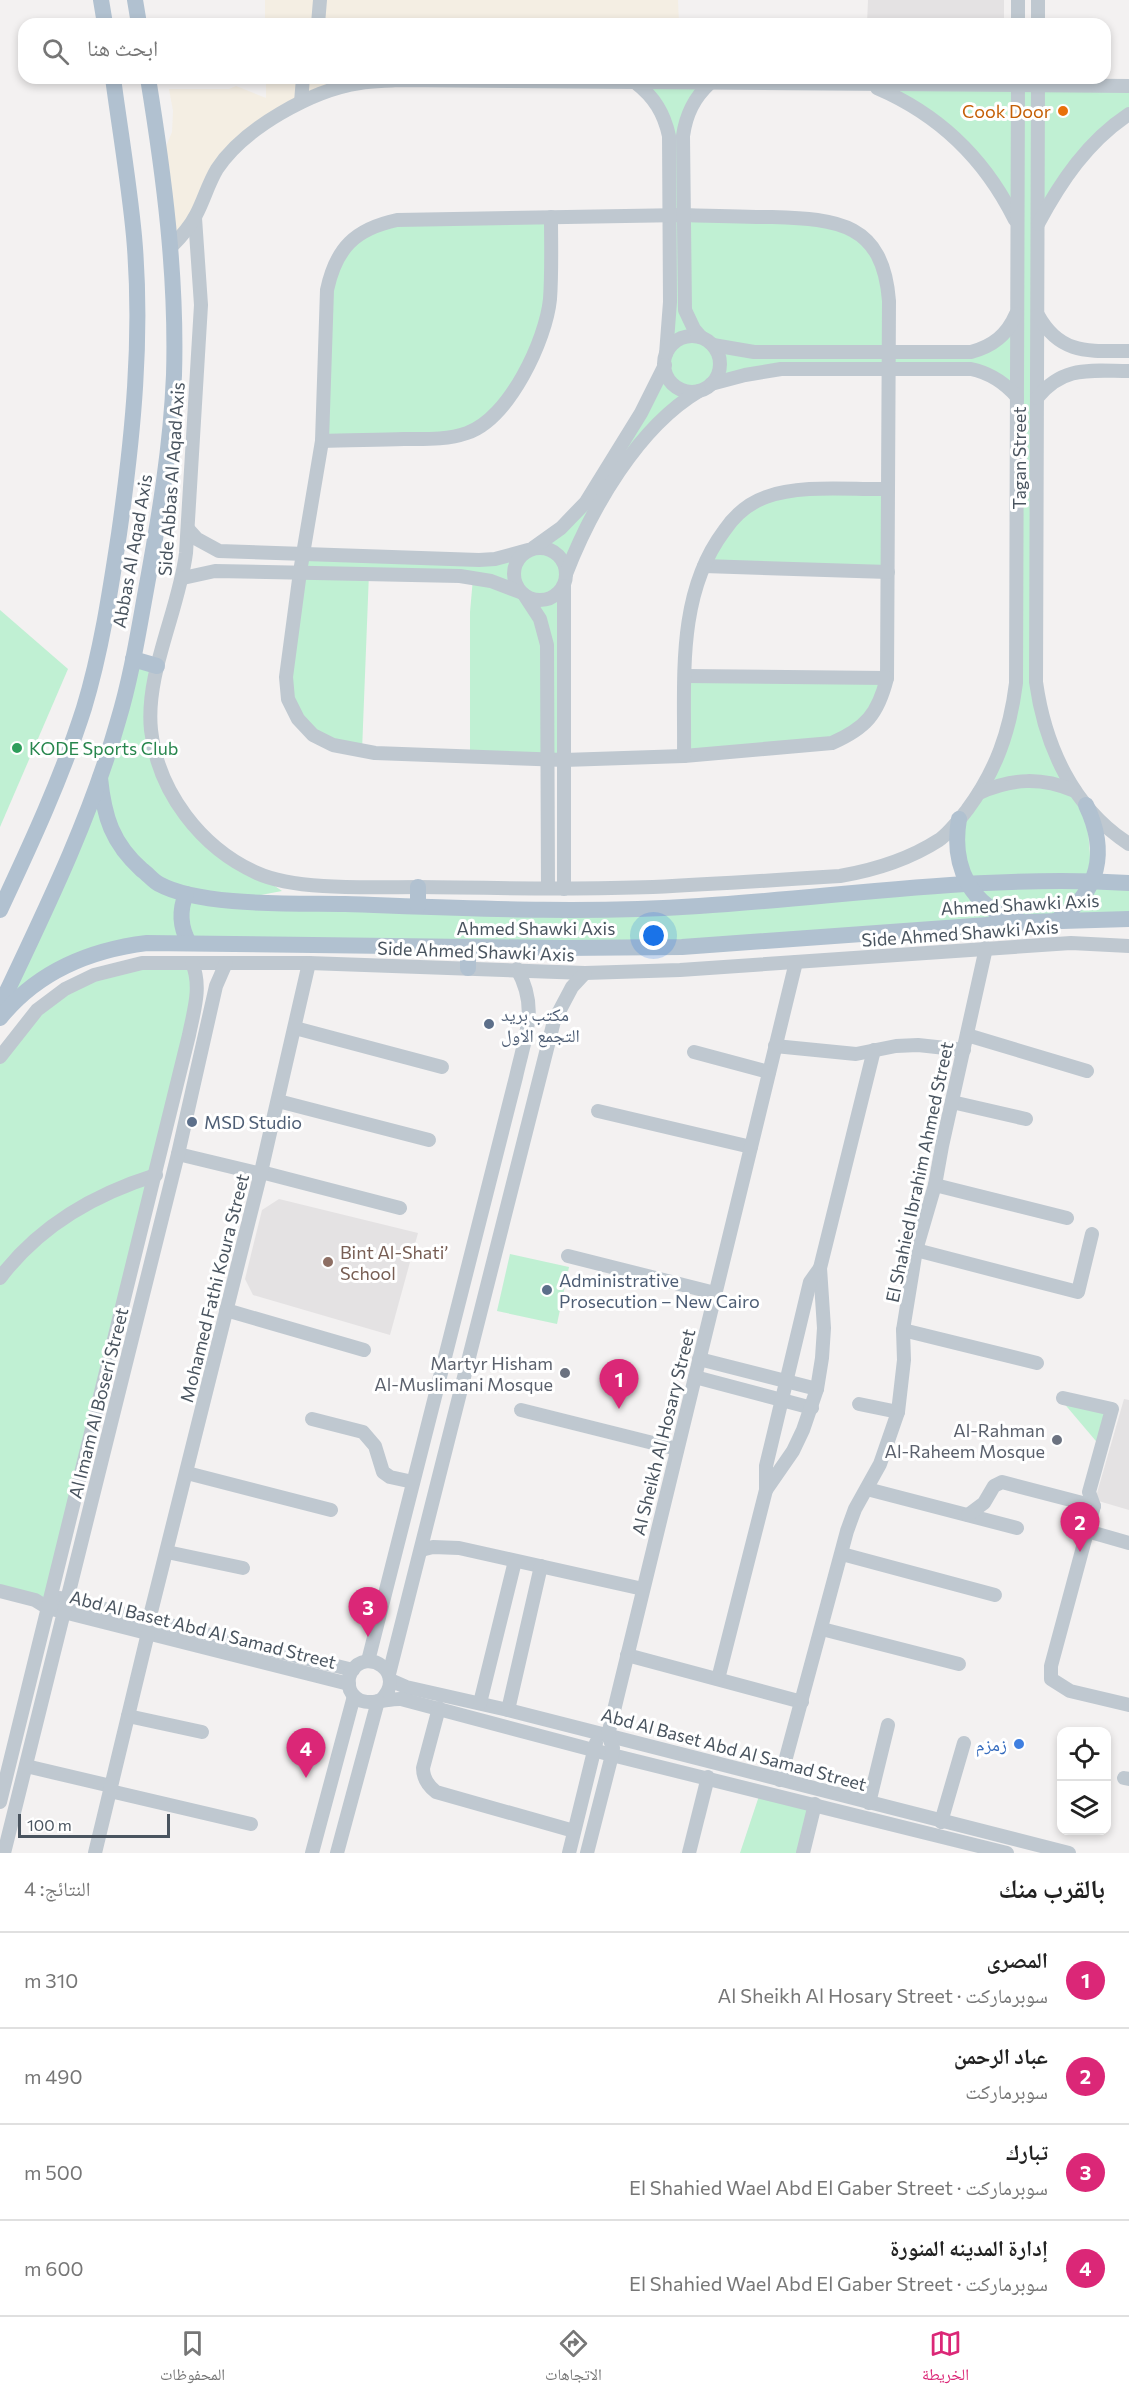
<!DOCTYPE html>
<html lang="ar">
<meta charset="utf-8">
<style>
:root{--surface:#fff;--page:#f2f2f2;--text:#222;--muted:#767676;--line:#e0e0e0;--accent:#db2777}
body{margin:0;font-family:Commissioner,"Noto Naskh Arabic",sans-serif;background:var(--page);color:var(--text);direction:rtl}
.controls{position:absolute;right:18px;bottom:18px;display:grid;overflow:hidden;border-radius:12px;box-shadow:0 3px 9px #0003}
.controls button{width:54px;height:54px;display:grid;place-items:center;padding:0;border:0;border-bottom:2px solid var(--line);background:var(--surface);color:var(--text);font:30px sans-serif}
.scale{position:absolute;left:18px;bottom:15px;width:152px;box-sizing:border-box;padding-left:6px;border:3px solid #49545f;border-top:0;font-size:16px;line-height:21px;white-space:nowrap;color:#49545f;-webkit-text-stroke:4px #fff;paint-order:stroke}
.you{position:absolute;left:654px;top:936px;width:21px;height:21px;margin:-15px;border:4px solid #fff;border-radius:50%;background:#1a73e8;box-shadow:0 0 0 9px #1a73e833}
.badge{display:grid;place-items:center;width:39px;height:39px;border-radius:50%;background:var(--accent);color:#fff;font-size:20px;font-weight:700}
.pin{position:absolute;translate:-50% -50px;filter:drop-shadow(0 2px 3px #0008)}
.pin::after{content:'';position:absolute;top:32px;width:21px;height:18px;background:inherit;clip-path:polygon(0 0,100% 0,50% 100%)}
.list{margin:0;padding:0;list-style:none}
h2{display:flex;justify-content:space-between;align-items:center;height:78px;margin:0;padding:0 24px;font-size:26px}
h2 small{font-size:20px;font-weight:400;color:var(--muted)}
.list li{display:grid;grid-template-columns:39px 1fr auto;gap:18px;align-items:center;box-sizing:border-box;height:96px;padding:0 24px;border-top:2px solid var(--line)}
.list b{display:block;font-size:22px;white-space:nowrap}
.list p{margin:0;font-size:20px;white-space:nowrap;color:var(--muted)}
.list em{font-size:20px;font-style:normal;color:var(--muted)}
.icon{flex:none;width:33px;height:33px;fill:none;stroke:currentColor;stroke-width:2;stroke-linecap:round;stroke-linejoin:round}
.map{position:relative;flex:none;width:1129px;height:1853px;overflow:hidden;direction:ltr}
.search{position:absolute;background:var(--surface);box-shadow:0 3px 9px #0003;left:18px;right:18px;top:18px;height:66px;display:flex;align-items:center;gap:15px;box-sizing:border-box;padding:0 21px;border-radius:18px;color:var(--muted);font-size:22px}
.sheet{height:462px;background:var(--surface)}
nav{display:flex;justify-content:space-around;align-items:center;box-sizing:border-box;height:84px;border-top:2px solid var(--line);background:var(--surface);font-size:16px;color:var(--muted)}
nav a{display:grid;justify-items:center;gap:3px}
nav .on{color:var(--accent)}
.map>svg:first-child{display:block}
.education{fill:#e4e2e3}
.green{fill:#c0f0d3}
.sand{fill:#f4eee3}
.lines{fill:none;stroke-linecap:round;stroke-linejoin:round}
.minor{stroke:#bfc8d0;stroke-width:14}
.major{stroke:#b1c1d0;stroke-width:16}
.food-dot{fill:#e8710a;stroke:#fff;stroke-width:2}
.leisure-dot{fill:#2e9e5b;stroke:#fff;stroke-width:2}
.service-dot{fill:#5c6f8a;stroke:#fff;stroke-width:2}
.education-dot{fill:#8d6e63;stroke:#fff;stroke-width:2}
.worship-dot{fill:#6b7280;stroke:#fff;stroke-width:2}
.shop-dot{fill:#3f7fe0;stroke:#fff;stroke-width:2}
.labels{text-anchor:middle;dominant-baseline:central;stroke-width:6;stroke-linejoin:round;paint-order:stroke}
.food-label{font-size:18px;fill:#c56008;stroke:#fff;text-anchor:end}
.street-label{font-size:18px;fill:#49545f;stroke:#fff}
.leisure-label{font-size:18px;fill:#27864d;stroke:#fff;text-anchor:start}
.service-label{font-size:18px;fill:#4e5e75;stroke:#fff;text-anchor:start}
.education-label{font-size:18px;fill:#785e54;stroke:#fff;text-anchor:start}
.worship-label{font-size:18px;fill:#5b616d;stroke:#fff;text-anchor:end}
.shop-label{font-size:18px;fill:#366cbe;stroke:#fff;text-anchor:end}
</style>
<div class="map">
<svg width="1129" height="1853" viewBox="0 0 1129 1853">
<rect width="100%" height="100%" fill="#f3f1f1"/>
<g class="education">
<polygon points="868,0 1004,0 1004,24 867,24"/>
<polygon points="279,1199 418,1233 390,1335 253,1295 245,1279 262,1210"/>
<polygon points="1124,1399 1129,1400 1129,1510 1095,1500"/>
</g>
<g class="green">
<polygon points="636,83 710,83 688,112 684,215 840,224 877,254 889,351 971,352 1012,324 1017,225 970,151 869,85 1129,87 1129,114 1094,142 1037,226 1040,711 1086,805 1092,880 1129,883 1129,919 682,947 121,946 0,1005 61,877 133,659 157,666 155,752 203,836 282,891 233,900 639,909 968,885 956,836 979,793 1012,712 1017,397 992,376 781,369 711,384 699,391 642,438 566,574 564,760 470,757 470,612 473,578 369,573 362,751 313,735 288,699 304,554 512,555 574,516 665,365 669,136"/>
<polygon points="551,217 550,300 525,372 470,433 322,441 327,308 338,256 381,223"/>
<polygon points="888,489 888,572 706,560 716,542 764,497"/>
<polygon points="0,610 68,669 0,827"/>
<polygon points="685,676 887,678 852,734 685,756"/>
<polygon points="192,963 197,976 51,1596 35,1600 0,1591 0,1058 37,1010 94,975"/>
<polygon points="510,1254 569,1267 557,1324 497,1311"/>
<polygon points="1062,1401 1112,1409 1101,1447"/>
<polygon points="761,1790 815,1804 803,1853 740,1853"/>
</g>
<g class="sand">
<polygon points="265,0 678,0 679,24 265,24"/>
<polygon points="266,78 679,78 397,80 326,92 236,147 170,248 161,158 172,132 173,111 169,89 229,89 236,86 266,98"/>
</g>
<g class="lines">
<g class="minor">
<polyline points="318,24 320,0"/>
<polyline points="1018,24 1018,0"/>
<polyline points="1038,24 1038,0"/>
<path d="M 1038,79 L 1036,682 C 1045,746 1073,808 1129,844"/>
<path d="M 636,83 C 654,97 664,113 669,136 L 670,302 L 666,354"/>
<path d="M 877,88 C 940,115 985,159 1015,220"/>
<polyline points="301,102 303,78"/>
<path d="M 684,215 C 713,216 743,217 772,217 C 838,219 883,223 889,301 L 887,678 C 878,714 866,728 832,743 L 684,756 L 564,760 L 375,753 L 333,745 L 313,735 L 298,719 L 288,699 L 286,677 L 300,572 L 322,441 L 327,290 C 336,248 355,229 397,220 Z"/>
<path d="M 195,218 L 201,305 L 186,553 C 179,610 145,674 151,730 C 158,792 201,848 257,873 C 296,891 375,887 419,887 C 497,888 575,890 653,887 C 715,884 778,880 840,876 C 875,870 908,860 939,840 C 949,833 959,820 967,810 C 996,771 1010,731 1016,683 L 1018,78"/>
<path d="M 1038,224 C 1061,181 1088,141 1129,114"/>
<path d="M 170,248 C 180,238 190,227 196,215 C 204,200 208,184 217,169 C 244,128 312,90 360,83 C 372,81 385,81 397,80 L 1129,86"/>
<path d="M 1038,315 C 1060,355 1089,351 1129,351"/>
<circle cx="692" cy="364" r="28"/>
<path d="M 701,337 L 694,329 L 685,310 L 683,136 C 686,114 694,98 710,83"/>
<path d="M 713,345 L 754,352 L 971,352 C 993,346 1007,335 1016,314"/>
<path d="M 711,384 L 745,375 L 781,369 L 971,369 C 990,373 1004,382 1017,397"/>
<path d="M 1037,398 C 1063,365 1091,371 1129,371"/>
<path d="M 322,441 C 349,440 377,440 404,439 C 426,439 447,440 467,433 C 509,419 546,340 550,299 C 552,272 551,244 551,217"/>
<polyline points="188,529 197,539 219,551 479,560 495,559 528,550"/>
<circle cx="540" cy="574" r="26"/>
<polyline points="533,548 561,528 586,502 641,413 665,365"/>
<polyline points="704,566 888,572"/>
<path d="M 566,574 C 591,509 638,427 699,391"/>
<polyline points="183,578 215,571 460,576 491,581 520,592"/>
<polyline points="525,596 540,619 547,645 548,888"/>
<polyline points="685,676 887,678"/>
<path d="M 684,756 C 685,680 676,595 724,531 C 734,516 749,503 766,497 C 801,484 851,490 888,489"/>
<path d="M 979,793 C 1013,778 1041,777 1075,791"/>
<polyline points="564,889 564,586"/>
<polyline points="295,1028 442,1067"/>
<polyline points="967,1035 1087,1071"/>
<polyline points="775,1046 856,1054 896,1046 918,1045 964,1050"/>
<polyline points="694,1052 769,1072"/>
<polyline points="0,1057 37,1010 65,989 94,975 142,963 309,963 585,973 680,970 1071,943 1129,946"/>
<polyline points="278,1101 429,1140"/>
<polyline points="952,1102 1026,1119"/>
<polyline points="598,1111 751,1147"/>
<polyline points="178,1154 261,1174"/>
<polyline points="261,1172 400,1208"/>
<polyline points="935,1185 1067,1218"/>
<polyline points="916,1250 1078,1292 1092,1234"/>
<polyline points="568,1256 715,1293"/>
<path d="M 0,1278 C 39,1226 95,1194 156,1175"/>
<polyline points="226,1310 364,1350"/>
<polyline points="903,1330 1037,1363"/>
<polyline points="699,1359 817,1389"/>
<polyline points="695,1377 812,1408"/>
<polyline points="1063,1398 1112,1409 1089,1492 1094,1506 1051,1666 1051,1679 1070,1691 1129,1705"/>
<polyline points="859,1404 898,1412"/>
<polyline points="521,1410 677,1449"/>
<polyline points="312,1419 363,1432 375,1446 383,1472 390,1477 413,1482"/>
<polyline points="187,1473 331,1510"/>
<polyline points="867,1489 1017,1528"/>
<polyline points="766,1490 793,1451 803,1430 817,1389 822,1358 824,1328 820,1268 874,1050"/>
<polyline points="968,1515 984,1503 994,1486 1002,1482 1094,1506"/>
<polyline points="1087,1531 1129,1543"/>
<polyline points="421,1550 433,1547 459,1548 643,1589"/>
<polyline points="167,1552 243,1568"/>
<polyline points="842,1554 995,1595"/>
<polyline points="0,1591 35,1600 48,1608 349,1684"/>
<polyline points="60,1598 353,1670"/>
<polyline points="149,1620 261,1172 309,963"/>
<polyline points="822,1629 959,1664"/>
<polyline points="627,1655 802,1702"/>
<path d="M 368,1661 L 516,1077 C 525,1036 539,1008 517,969"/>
<polyline points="389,1674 554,1021 572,987 585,973"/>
<polyline points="718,1679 766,1490 766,1466 810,1282 820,1268"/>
<polyline points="390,1680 406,1687 508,1710 1069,1853"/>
<path d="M 381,1700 C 408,1674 367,1645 351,1672 C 348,1678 348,1684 350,1690 C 359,1711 385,1698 401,1699 L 612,1755 L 1007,1853"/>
<polyline points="480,1703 515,1561"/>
<path d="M 439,1708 L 423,1768 C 423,1778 427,1785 436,1792 L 574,1831"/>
<polyline points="508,1710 541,1566"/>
<polyline points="128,1716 202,1732"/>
<polyline points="26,1766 111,1786"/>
<polyline points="1124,1778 1129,1779"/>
<polyline points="780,1780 847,1531 855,1509 880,1464 898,1412 904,1360 903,1330 916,1250 935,1185 942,1146 986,948"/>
<polyline points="110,1791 251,1824"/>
<path d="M 0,1802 L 189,1035 C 194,1010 202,986 192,963"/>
<polyline points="869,1803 888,1725"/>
<polyline points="941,1822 964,1743"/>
<polyline points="4,1853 178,1154 216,986 226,963"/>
<polyline points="95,1853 148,1633"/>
<polyline points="312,1853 354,1696"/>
<polyline points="337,1853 378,1701"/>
<polyline points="569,1853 596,1743"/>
<polyline points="587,1853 612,1755 613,1748 608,1735 796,962"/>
<polyline points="689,1853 708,1777"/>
<polyline points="803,1853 815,1804"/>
</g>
<g class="major">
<polyline points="101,0 105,24"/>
<polyline points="135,0 139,24"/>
<polyline points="133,659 157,666"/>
<path d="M 100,778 C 104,817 112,843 142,870 C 148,874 153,881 159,884 C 201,907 296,903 345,904 C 462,908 582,914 699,906 C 841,897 986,874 1129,883"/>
<path d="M 959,819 C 951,865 970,909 1019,920"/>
<polyline points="418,887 418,906"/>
<path d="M 186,894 C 179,911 180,927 189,943"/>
<path d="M 0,910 C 31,844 62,777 84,708 C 101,652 110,593 119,534 C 133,436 143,336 134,236 C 129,183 120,130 113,78"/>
<path d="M 1056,921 C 1100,892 1108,851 1086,805"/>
<polyline points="468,947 468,968"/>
<path d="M 0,1006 C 44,913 90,820 118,721 C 131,678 138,634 146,590 C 159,519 171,447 174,375 C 177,275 164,176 148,78"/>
<path d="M 0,1018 C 37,972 90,950 147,943 L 561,948 L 682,947 L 1028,922 L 1129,919"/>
</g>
</g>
<circle class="food-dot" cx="1063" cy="111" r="6"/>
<circle class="leisure-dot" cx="17" cy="748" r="6"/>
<g class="service-dot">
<circle cx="489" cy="1024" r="6"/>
<circle cx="192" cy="1122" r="6"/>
<circle cx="547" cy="1290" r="6"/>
</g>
<circle class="education-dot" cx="328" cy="1262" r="6"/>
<g class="worship-dot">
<circle cx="565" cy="1373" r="6"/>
<circle cx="1057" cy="1440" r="6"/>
</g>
<circle class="shop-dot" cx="1019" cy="1744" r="6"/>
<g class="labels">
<g class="food-label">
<text x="1051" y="111">Cook Door</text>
</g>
<g class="street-label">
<text transform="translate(1019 458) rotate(-90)">Tagan Street</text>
<text transform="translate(171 479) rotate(-86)">Side Abbas Al Aqad Axis</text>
<text transform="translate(132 551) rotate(-80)">Abbas Al Aqad Axis</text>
<text transform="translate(1020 904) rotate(-3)">Ahmed Shawki Axis</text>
<text x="536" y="928">Ahmed Shawki Axis</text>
<text transform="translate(960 933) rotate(-4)">Side Ahmed Shawki Axis</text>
<text transform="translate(476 951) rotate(2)">Side Ahmed Shawki Axis</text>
<text transform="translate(919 1172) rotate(-78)">El Shahied Ibrahim Ahmed Street</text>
<text transform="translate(214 1288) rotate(-76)">Mohamed Fathi Koura Street</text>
<text transform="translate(98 1403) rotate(-76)">Al Imam Al Boseri Street</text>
<text transform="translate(663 1432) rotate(-76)">Al Sheikh Al Hosary Street</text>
<text transform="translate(203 1629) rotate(14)">Abd Al Baset Abd Al Samad Street</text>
<text transform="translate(734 1749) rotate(15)">Abd Al Baset Abd Al Samad Street</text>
</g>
<g class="leisure-label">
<text x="29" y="748">KODE Sports Club</text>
</g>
<g class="service-label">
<text x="501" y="1014">مكتب بريد<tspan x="501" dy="21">التجمع الاول</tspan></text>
<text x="204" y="1122">MSD Studio</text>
<text x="559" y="1280">Administrative<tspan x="559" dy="21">Prosecution – New Cairo</tspan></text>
</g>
<g class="education-label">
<text x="340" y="1252">Bint Al-Shati’<tspan x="340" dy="21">School</tspan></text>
</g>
<g class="worship-label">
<text x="553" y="1363">Martyr Hisham<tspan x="553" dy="21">Al-Muslimani Mosque</tspan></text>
<text x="1045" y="1430">Al-Rahman<tspan x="1045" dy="21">Al-Raheem Mosque</tspan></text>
</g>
<g class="shop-label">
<text x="1007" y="1744">زمزم</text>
</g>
</g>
</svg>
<div class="controls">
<button><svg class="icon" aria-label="locate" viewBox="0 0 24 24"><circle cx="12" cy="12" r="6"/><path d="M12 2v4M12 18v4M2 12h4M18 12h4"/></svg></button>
<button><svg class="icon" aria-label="layers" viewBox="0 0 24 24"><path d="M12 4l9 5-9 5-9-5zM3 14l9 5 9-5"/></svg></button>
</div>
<div class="scale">100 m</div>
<div class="you"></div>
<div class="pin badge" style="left:619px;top:1409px">1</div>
<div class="pin badge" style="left:1080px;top:1552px">2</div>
<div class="pin badge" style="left:368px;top:1637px">3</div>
<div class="pin badge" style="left:306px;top:1778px">4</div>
<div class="search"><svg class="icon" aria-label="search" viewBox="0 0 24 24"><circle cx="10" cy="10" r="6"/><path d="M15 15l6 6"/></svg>ابحث هنا</div>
</div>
<section class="sheet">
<h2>بالقرب منك<small>النتائج: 4</small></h2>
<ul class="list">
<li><span class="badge">1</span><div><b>المصرى</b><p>سوبرماركت · Al Sheikh Al Hosary Street</p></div><em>310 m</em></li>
<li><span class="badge">2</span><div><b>عباد الرحمن</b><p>سوبرماركت</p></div><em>490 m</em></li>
<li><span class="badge">3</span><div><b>تبارك</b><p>سوبرماركت · El Shahied Wael Abd El Gaber Street</p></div><em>500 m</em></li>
<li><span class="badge">4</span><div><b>إدارة المدينه المنورة</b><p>سوبرماركت · El Shahied Wael Abd El Gaber Street</p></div><em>600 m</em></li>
</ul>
</section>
<nav>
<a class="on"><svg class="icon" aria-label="map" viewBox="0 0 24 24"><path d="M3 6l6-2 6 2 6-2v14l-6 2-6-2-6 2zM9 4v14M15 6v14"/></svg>الخريطة</a>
<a><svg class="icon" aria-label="directions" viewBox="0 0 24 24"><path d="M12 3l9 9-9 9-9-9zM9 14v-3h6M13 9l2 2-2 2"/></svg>الاتجاهات</a>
<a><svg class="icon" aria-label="saved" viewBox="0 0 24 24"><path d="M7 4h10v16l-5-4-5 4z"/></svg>المحفوظات</a>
</nav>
